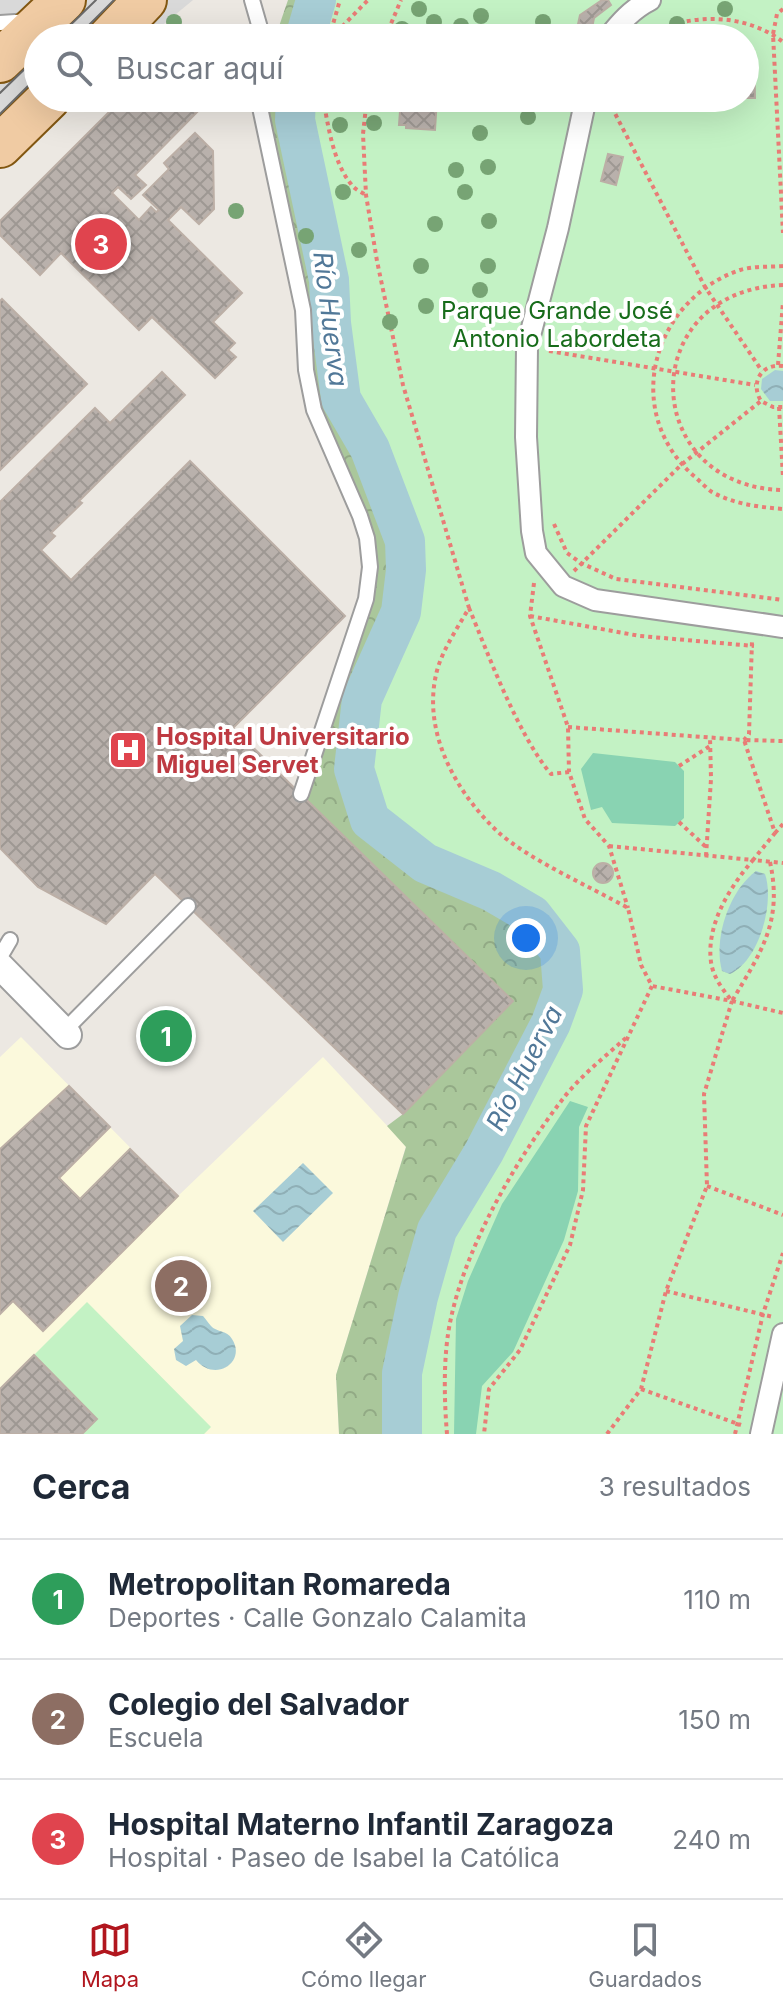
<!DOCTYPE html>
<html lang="es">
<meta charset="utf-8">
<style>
:root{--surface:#fff;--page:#f6f6f7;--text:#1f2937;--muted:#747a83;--line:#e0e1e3;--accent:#b1161e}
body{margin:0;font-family:Inter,sans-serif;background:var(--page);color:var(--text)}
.you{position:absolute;left:526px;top:938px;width:28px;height:28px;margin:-20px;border:6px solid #fff;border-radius:50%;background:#1a73e8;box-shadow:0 0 0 12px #1a73e833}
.badge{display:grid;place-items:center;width:52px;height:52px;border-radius:50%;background:var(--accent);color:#fff;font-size:26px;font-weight:700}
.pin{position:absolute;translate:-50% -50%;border:4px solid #fff;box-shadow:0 2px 8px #0006}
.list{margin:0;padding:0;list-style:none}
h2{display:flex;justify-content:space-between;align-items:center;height:104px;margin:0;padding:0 32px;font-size:34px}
h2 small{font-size:26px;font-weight:400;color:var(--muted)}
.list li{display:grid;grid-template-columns:52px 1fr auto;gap:24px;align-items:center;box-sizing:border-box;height:120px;padding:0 32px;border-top:2px solid var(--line)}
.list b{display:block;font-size:30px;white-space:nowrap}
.list p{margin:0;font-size:26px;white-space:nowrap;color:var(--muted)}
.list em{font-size:26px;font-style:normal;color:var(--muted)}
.icon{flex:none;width:44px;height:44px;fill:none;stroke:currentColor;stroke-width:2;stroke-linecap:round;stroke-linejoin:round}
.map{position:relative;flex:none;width:783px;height:1434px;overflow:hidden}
.search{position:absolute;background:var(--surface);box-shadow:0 8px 32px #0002;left:24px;right:24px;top:24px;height:88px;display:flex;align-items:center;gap:20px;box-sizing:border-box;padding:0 28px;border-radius:44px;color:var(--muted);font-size:30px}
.sheet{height:464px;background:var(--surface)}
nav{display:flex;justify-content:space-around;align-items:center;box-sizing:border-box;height:112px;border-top:2px solid var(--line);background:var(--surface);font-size:22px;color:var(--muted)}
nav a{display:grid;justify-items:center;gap:4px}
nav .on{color:var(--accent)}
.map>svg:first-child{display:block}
.residential{fill:#d9d9d9}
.education{fill:#fbf9dc}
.forest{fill:url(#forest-crowns)}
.park{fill:#c3f2c4}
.pitch{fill:#89d3b2}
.water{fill:url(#water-waves)}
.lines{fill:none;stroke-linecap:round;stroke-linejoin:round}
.river{stroke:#a7cdd5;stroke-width:40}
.building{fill:url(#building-cross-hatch);stroke:#bcafa6;stroke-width:2}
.service-casing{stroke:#9d9d9d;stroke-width:18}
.pedestrian-casing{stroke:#9d9d9d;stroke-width:24}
.minor-casing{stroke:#9d9d9d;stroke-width:30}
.primary-casing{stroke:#825711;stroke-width:46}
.path{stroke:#e97c76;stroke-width:4;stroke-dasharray:4 4;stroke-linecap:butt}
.service{stroke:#fff;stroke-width:14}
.pedestrian{stroke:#fff;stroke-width:20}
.minor{stroke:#fff;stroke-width:26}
.primary{stroke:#f0cba3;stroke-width:42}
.tram{stroke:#6a6a6a;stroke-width:2}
.tree{fill:#77a474}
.labels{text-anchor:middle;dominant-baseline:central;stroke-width:8;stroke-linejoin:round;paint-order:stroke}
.park-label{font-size:24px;fill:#176c1a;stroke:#fff}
.health-label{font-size:24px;font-weight:bold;fill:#be3a42;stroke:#fff;text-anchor:start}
.water-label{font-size:26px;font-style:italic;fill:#517898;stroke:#fff}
</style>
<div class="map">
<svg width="783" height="1434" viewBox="0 0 783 1434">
<defs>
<pattern id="forest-crowns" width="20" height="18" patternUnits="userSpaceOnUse" patternTransform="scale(2)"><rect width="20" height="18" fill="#aac79b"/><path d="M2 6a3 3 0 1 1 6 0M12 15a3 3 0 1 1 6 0" fill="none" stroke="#92aa85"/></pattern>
<pattern id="water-waves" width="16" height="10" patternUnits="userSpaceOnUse" patternTransform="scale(2)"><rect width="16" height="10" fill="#a7cdd5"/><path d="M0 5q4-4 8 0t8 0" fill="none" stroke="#8fafb6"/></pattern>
<pattern id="building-cross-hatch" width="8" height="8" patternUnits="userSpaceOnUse" patternTransform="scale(2)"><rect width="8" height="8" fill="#b9b1ac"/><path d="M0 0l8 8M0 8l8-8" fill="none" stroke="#9e9893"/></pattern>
</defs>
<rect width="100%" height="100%" fill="#ece8e2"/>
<polygon class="residential" points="0,0 193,0 147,38 38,38 38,98 74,98 0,159"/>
<polygon class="education" points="21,1037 178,1196 323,1057 406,1146 336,1375 339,1434 0,1434 0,1057"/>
<g class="forest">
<polygon points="288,0 316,0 305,38 275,38"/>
<polygon points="258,98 296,98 295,120 329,280 331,323 341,399 370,449 405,541 406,570 401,612 362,699 354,769 370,820 425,863 491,891 532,915 560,951 563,990 551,1023 484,1152 437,1230 418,1297 409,1434 339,1434 336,1375 406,1147 387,1126 403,1114 513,1001 301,794 366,599 367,538 314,410 303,310"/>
</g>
<g class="park">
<polygon points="319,0 783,0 783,1434 409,1434 418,1297 437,1230 484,1152 551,1023 563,990 560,951 532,915 491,891 425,863 370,820 354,769 362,699 401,612 406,570 405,541 370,449 341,399 331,323 329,280 295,120 298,98 745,98 745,38 307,38"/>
<polygon points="87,1302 211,1427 204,1434 82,1434 97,1419 34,1355"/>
</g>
<g class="pitch">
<polygon points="593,753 675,762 684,771 684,818 675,826 612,823 602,807 591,810 581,769"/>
<polygon points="570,1101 588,1107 579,1127 578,1191 564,1240 513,1352 482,1386 476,1434 454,1434 456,1319 468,1281 502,1204"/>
</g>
<g class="water">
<polygon points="775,370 783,371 783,401 770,401 761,389 762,379"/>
<path d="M 756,871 L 765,874 C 775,903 759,961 730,974 L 722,971 C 713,939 729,891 756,871 Z"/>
<polygon points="303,1163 333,1193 283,1242 253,1211"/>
<path d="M 192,1315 L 203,1316 C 206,1319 208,1323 211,1326 C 216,1332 227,1330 232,1339 C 247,1362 215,1383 196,1360 L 186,1366 L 176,1360 L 174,1349 L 183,1341 L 180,1326 Z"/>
</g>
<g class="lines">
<g class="river">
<polyline points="305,38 316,0"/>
<polyline points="296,98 295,120 329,280 331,323 341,399 370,449 405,541 406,570 401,612 362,699 354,769 370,820 425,863 491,891 532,915 560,951 563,990 551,1023 484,1152 437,1230 418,1297 402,1373 402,1434"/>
</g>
</g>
<g class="building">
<polygon points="602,0 608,0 611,5 594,18 590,38 575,38 580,15"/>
<polygon points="745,50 754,50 755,98 723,98 745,98"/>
<polygon points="123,98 207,98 209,100 135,175 146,185 131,199 118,187 112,193 139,220 151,207 156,212 159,210 143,195 169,169 164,163 195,133 213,151 214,209 199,224 181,207 168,220 242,293 213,322 235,343 228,350 236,357 215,378 152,317 139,330 61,253 40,275 0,235 0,221"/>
<polygon points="401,98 437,98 435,130 406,128 406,125 399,125"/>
<polygon points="608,154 623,157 616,185 601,181"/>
<polygon points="2,299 87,384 0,470 0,301"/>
<polygon points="162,372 185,395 79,501 82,503 51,533 55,536 41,550 71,580 190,461 345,616 233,728 513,1001 403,1114 155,874 106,924 38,887 0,848 0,502 95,408 110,423"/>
<circle cx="603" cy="873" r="10"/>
<polygon points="69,1086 110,1127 59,1178 80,1199 130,1149 178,1196 43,1331 13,1301 0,1314 0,1149"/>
<polygon points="34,1355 97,1419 82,1434 0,1434 0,1389"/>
</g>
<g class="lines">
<g class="service-casing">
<g id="service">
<polyline points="252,0 260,28 259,38"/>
<polyline points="0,23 30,21"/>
<polyline points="258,98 303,310 306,370 314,410 360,516 367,538 370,567 366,599 301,794"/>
<polyline points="0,957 10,940"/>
<polyline points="64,1031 188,906"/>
</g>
</g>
<g class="pedestrian-casing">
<g id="pedestrian">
<path d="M 608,38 C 620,23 632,9 650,0"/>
<polyline points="586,98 558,228 527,347 526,437 532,531 536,553 563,586 595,600 783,627"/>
<polyline points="761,1434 783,1334"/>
</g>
</g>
<g class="minor-casing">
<polyline id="minor" points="0,966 68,1035"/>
</g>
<g class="primary-casing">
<g id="primary">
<polyline points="109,38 145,0"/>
<polyline points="0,61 64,0"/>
<polyline points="0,146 49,98"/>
</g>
</g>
<g class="path">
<polyline points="783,9 777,14 773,34 783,233"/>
<polyline points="329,38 340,0"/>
<polyline points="331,38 368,0"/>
<polyline points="385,38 401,0"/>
<path d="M 642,38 C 684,13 743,11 783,42"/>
<path d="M 323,98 C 328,125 333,162 351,184 C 354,189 361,192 366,195"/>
<path d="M 367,98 L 363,134 L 366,195 L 377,261 L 403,385 L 469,608 C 458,627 445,646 438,667 C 420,728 454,790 497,831 C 527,859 591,887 628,908 L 641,965 L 652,986 L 586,1126 L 583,1190 L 570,1245 L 520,1350 L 489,1389 L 484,1434"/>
<polyline points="608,100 705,287 762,371"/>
<path d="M 783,266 C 770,267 753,266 740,270 C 652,300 621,412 694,476 C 700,481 706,488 712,492 C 734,504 758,507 783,509"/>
<path d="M 783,285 C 634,291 639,487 783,490"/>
<polyline points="549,351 755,385"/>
<polyline points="778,365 783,302"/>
<path d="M 783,366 C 761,363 750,383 761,401 L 773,407 L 783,407"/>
<polyline points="779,407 783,477"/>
<polyline points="554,524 567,553 581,563 616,579 783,600"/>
<polyline points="574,571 681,465 761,401"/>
<polyline points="534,583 530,616 568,727 569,772 585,819 609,846 628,908"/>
<path d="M 469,608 C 489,656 518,735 551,774 L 569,772"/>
<polyline points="530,616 640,636 754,646"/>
<polyline points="568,727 744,740 749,734 752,641"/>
<polyline points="679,766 710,746"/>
<polyline points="679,822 706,847"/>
<polyline points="775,833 783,824"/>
<polyline points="609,846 753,860 775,833 744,740 783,741"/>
<polyline points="706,856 711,779 710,737"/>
<path d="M 770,862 C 783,922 761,952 732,1001 C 723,990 713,977 711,962 C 706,924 730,887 753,860 L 783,863"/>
<polyline points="732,1001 783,1013"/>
<polyline points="707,1186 783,1215"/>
<polyline points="666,1291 773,1317"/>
<polyline points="641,1389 741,1425"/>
<path d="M 447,1434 C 444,1398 443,1353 451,1318 C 467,1244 516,1160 562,1100 C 580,1076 606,1056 628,1036"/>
<polyline points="607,1434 641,1389 666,1291 707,1186 704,1094 732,1001 652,986"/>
<polyline points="735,1434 763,1314 783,1253"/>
</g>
<use href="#service" class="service"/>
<use href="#pedestrian" class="pedestrian"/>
<use href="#minor" class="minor"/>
<use href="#primary" class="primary"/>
<g class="tram">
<polyline points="57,38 96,0"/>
<polyline points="76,38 114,0"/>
<polyline points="0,93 38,56"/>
<polyline points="0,114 38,76"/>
</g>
</g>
<g class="tree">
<circle cx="419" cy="9" r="8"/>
<circle cx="725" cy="9" r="8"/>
<circle cx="481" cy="16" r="8"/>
<circle cx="174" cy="22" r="8"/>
<circle cx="434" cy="22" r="8"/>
<circle cx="543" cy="22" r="8"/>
<circle cx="677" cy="24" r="8"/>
<circle cx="461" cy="26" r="8"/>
<circle cx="402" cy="29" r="8"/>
<circle cx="528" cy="117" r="8"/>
<circle cx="374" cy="123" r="8"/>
<circle cx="340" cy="125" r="8"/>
<circle cx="480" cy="133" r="8"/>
<circle cx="488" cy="167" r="8"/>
<circle cx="456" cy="170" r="8"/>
<circle cx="343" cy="192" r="8"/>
<circle cx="465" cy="192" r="8"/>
<circle cx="236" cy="211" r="8"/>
<circle cx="489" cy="221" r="8"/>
<circle cx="435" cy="224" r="8"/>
<circle cx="306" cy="236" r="8"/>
<circle cx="359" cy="250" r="8"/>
<circle cx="421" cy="266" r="8"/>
<circle cx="488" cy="266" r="8"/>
<circle cx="480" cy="290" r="8"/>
<circle cx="426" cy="306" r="8"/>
<circle cx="390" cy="322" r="8"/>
</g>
<defs>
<g id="hospital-square" transform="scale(2)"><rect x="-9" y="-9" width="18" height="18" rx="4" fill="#e0444e" stroke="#fff"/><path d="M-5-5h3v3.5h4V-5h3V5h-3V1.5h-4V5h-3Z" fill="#fff"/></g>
</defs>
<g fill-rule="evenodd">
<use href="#hospital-square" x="128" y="750"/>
</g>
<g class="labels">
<g class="park-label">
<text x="557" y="310">Parque Grande José<tspan x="557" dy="28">Antonio Labordeta</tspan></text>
</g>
<g class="health-label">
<text x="156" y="736">Hospital Universitario<tspan x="156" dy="28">Miguel Servet</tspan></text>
</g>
<g class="water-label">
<text transform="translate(331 319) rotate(83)">Río Huerva</text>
<text transform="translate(524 1068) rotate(-63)">Río Huerva</text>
</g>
</g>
</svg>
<div class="you"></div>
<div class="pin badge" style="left:166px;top:1036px;background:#2e9e5b">1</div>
<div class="pin badge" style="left:181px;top:1286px;background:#8d6e63">2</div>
<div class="pin badge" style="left:101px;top:244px;background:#e0444e">3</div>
<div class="search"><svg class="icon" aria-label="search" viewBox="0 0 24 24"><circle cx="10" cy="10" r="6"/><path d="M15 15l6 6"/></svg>Buscar aquí</div>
</div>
<section class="sheet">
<h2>Cerca<small>3 resultados</small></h2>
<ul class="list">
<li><span class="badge" style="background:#2e9e5b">1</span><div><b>Metropolitan Romareda</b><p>Deportes · Calle Gonzalo Calamita</p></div><em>110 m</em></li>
<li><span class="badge" style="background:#8d6e63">2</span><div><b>Colegio del Salvador</b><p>Escuela</p></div><em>150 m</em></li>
<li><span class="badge" style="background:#e0444e">3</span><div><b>Hospital Materno Infantil Zaragoza</b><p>Hospital · Paseo de Isabel la Católica</p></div><em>240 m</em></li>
</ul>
</section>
<nav>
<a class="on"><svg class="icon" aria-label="map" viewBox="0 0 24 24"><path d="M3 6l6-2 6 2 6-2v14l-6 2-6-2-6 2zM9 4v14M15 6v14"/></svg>Mapa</a>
<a><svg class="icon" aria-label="directions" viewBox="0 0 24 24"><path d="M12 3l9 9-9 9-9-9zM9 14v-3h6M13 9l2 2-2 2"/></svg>Cómo llegar</a>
<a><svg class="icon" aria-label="saved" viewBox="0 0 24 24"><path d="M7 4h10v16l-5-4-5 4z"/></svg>Guardados</a>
</nav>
